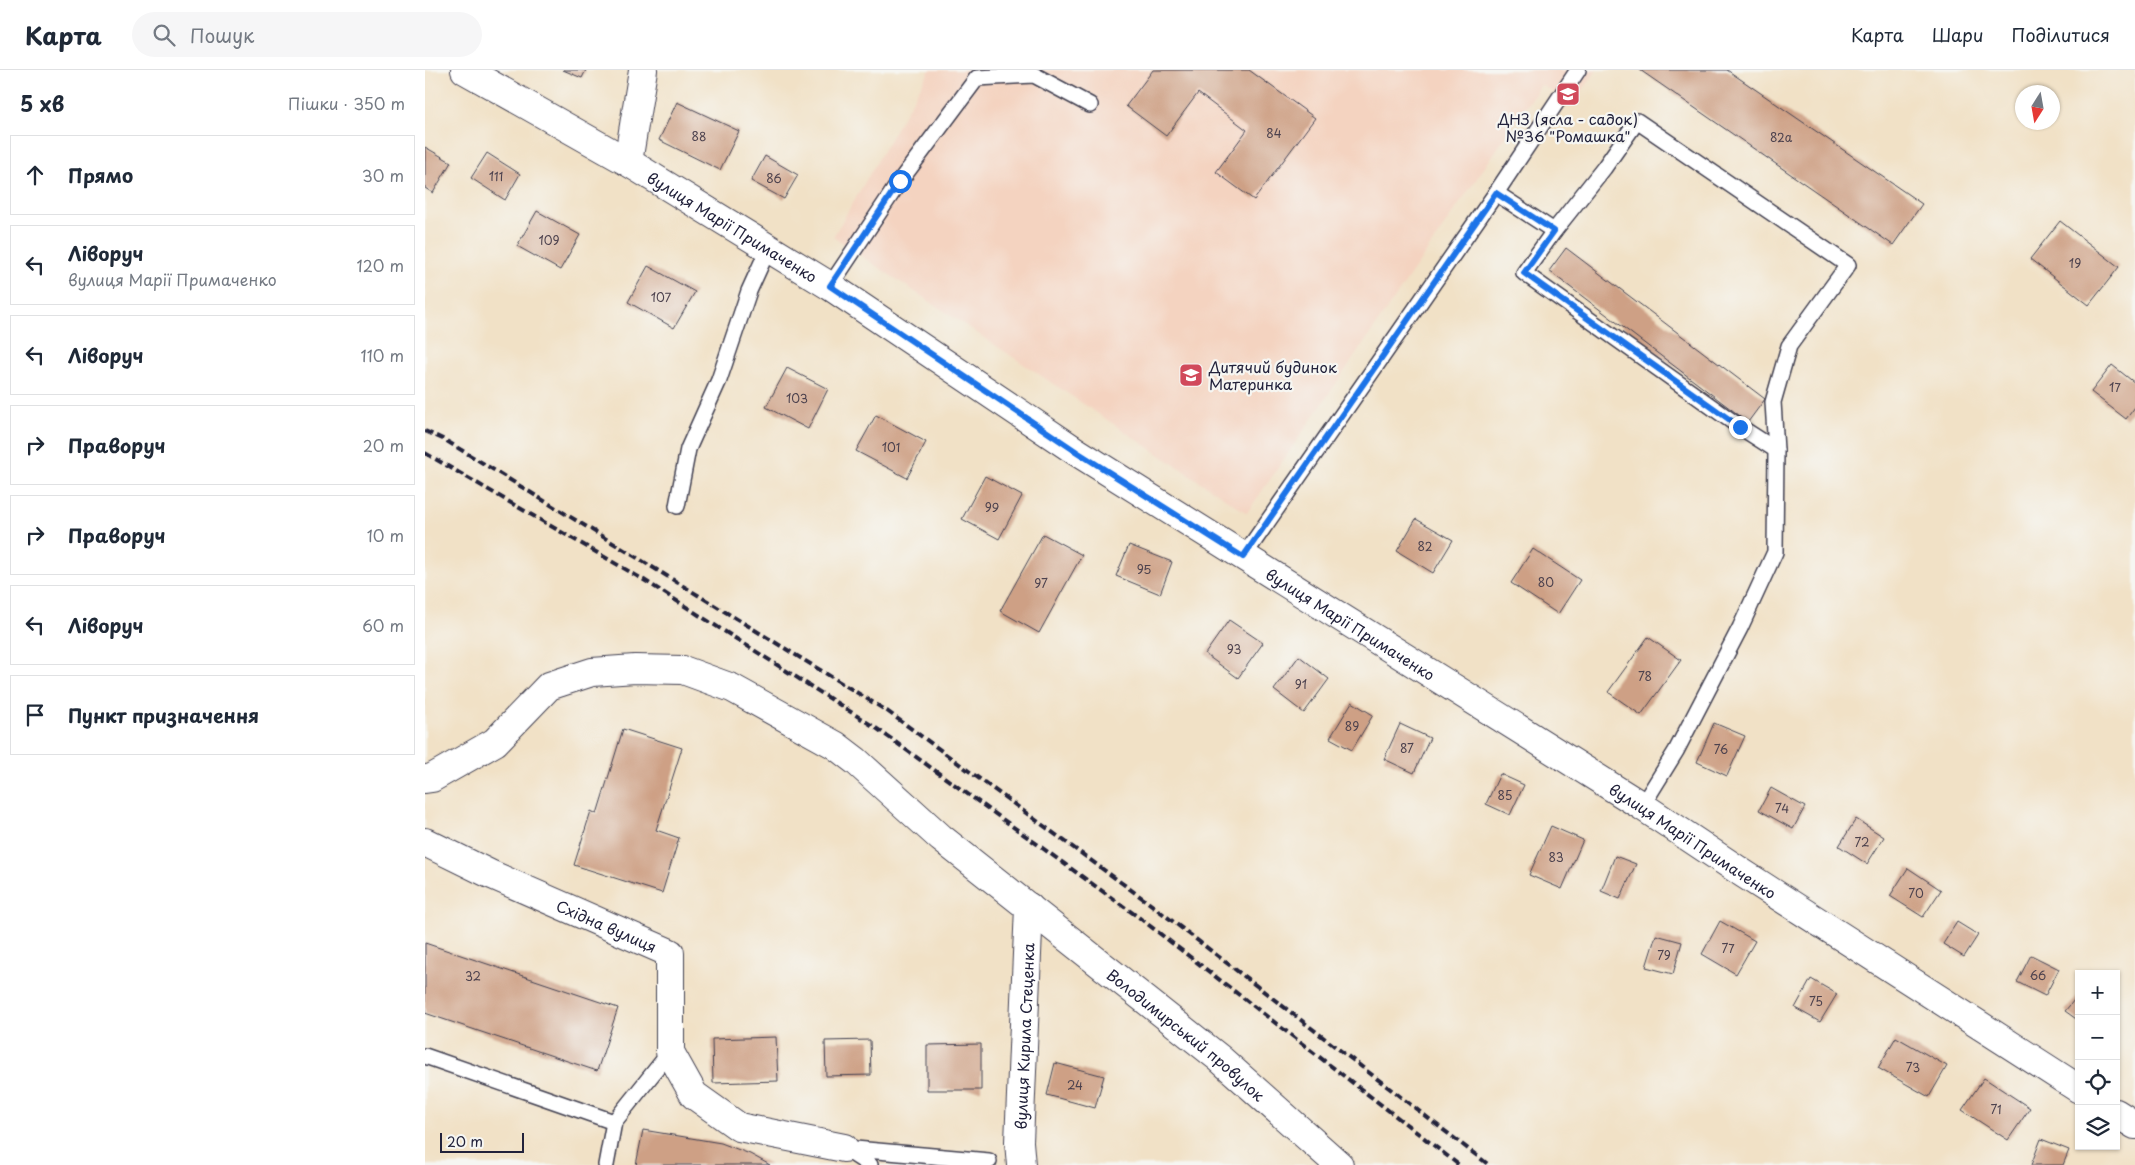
<!DOCTYPE html>
<html lang="uk">
<meta charset="utf-8">
<style>
:root{--surface:#fff;--page:#f6f6f7;--text:#1f2937;--muted:#747a83;--line:#e0e1e3}
body{margin:0;font-family:"Playpen Sans",sans-serif;background:var(--page);color:var(--text)}
.controls{position:absolute;right:15px;bottom:15px;display:grid;overflow:hidden;border-radius:0px;box-shadow:0 1px 4px #0004}
.controls button{width:45px;height:45px;display:grid;place-items:center;padding:0;border:0;border-bottom:1px solid var(--line);background:var(--surface);color:var(--text);font:25px sans-serif}
.compass{position:absolute;left:1590px;top:15px;width:45px;height:45px;border-radius:50%;background:var(--surface);box-shadow:0 1px 4px #0004;rotate:191deg}
.scale{position:absolute;left:15px;bottom:12px;width:84px;box-sizing:border-box;padding-left:5px;border:2px solid #22223b;border-top:0;font-size:14px;line-height:18px;white-space:nowrap;color:#22223b;-webkit-text-stroke:4px #f6f6f2;paint-order:stroke}
.stop{position:absolute;width:15px;height:15px;margin:-11px;border:4px solid #1a73e8;border-radius:50%;background:#fff}
.stop.end{background:#1a73e8;border-color:#fff;box-shadow:0 1px 5px #0008}
.list{margin:0;padding:0;list-style:none}
h2{display:flex;justify-content:space-between;align-items:center;height:65px;margin:0;padding:0 20px;font-size:21px}
h2 small{font-size:16px;font-weight:400;color:var(--muted)}
.list li{display:grid;grid-template-columns:32px 1fr auto;gap:15px;align-items:center;box-sizing:border-box;height:80px;margin:0 10px 10px;padding:0 10px;border:1px solid var(--line);border-radius:0px}
.list b{display:block;font-size:19px;white-space:nowrap}
.list p{margin:0;font-size:16px;white-space:nowrap;color:var(--muted)}
.list em{font-size:16px;font-style:normal;color:var(--muted)}
.icon{flex:none;width:28px;height:28px;fill:none;stroke:currentColor;stroke-width:2;stroke-linecap:round;stroke-linejoin:round}
.map{position:relative;flex:none;width:1710px;height:1095px;overflow:hidden}
header{display:flex;align-items:center;gap:30px;box-sizing:border-box;height:70px;padding:0 25px;background:var(--surface);border-bottom:1px solid var(--line)}
header strong{font-size:24px}
nav{display:flex;gap:28px;margin-inline-start:auto;font-size:18px}
.search{width:350px;height:45px;background:var(--page);display:flex;align-items:center;gap:12px;box-sizing:border-box;padding:0 18px;border-radius:28px;color:var(--muted);font-size:19px}
main{display:flex}
aside{flex:1;background:var(--surface)}
.map>svg:first-child{display:block}
.built{fill:#f4d3c0}
.building{fill:#cea085}
.lines{fill:none;stroke-linecap:round;stroke-linejoin:round}
.service-casing{stroke:#413f50;stroke-width:18}
.minor-casing{stroke:#413f50;stroke-width:30}
.service{stroke:#fff;stroke-width:15}
.minor{stroke:#fff;stroke-width:28}
.rail{stroke:#22223b;stroke-width:4;stroke-dasharray:8 4;stroke-linecap:butt}
.route{stroke:#1a73e8;stroke-width:6}
.labels{text-anchor:middle;dominant-baseline:central;stroke-width:4.5;stroke-linejoin:round;paint-order:stroke}
.number-label{font-size:12px;fill:#4d424e}
.poi-label{font-size:15px;fill:#22223b;stroke:#f6f6f2}
.street-label{font-size:15px;fill:#22223b;stroke:#f6f6f2}
</style>
<header>
<strong>Карта</strong>
<div class="search"><svg class="icon" aria-label="search" viewBox="0 0 24 24"><circle cx="10" cy="10" r="6"/><path d="M15 15l6 6"/></svg>Пошук</div>
<nav><a>Карта</a><a>Шари</a><a>Поділитися</a></nav>
</header>
<main>
<aside>
<h2>5 хв<small>Пішки · 350 m</small></h2>
<ul class="list">
<li><svg class="icon" aria-label="ahead" viewBox="0 0 24 24"><path d="M12 20V5M6 11l6-6 6 6"/></svg><div><b>Прямо</b></div><em>30 m</em></li>
<li><svg class="icon" aria-label="left" viewBox="0 0 24 24"><path d="M17 20v-9H6M10 6l-5 5 5 5"/></svg><div><b>Ліворуч</b><p>вулиця Марії Примаченко</p></div><em>120 m</em></li>
<li><svg class="icon" aria-label="left" viewBox="0 0 24 24"><path d="M17 20v-9H6M10 6l-5 5 5 5"/></svg><div><b>Ліворуч</b></div><em>110 m</em></li>
<li><svg class="icon" aria-label="right" viewBox="0 0 24 24"><path d="M7 20v-9h11M14 6l5 5-5 5"/></svg><div><b>Праворуч</b></div><em>20 m</em></li>
<li><svg class="icon" aria-label="right" viewBox="0 0 24 24"><path d="M7 20v-9h11M14 6l5 5-5 5"/></svg><div><b>Праворуч</b></div><em>10 m</em></li>
<li><svg class="icon" aria-label="left" viewBox="0 0 24 24"><path d="M17 20v-9H6M10 6l-5 5 5 5"/></svg><div><b>Ліворуч</b></div><em>60 m</em></li>
<li><svg class="icon" aria-label="arrive" viewBox="0 0 24 24"><path d="M6 21V4h12l-3 4 3 4H6"/></svg><div><b>Пункт призначення</b></div></li>
</ul>
</aside>
<div class="map">
<svg width="1710" height="1095" viewBox="0 0 1710 1095">
<rect width="100%" height="100%" fill="#f6f6f2"/>
<filter id="ink" filterUnits="userSpaceOnUse"><feTurbulence type="fractalNoise" baseFrequency=".02" numOctaves="2"/><feDisplacementMap in="SourceGraphic" scale="10" xChannelSelector="R" yChannelSelector="G"/><feConvolveMatrix kernelMatrix="1 2 1 2 8 2 1 2 1" color-interpolation-filters="sRGB"/></filter>
<filter id="wash" filterUnits="userSpaceOnUse"><feTurbulence type="fractalNoise" baseFrequency=".0096" numOctaves="4" result="noise"/><feDisplacementMap in="SourceGraphic" scale="20" xChannelSelector="R" yChannelSelector="G"/><feGaussianBlur stdDeviation="1.12" result="paint"/><feColorMatrix in="noise" values="0 0 0 0 0 0 0 0 0 0 0 0 0 0 0 0 0 1.4 0 .05"/><feComposite in="paint" operator="in"/></filter>
<g filter="url(#wash)">
<rect width="100%" height="100%" fill="#f1e1c6"/>
<polygon class="built" points="505,0 1172,0 1148,33 1116,15 822,443 408,167"/>
<g id="blocks">
<g class="building">
<polygon points="138,0 161,0 157,8"/>
<polygon points="728,0 824,0 890,48 829,130 791,102 822,60 773,23 741,66 701,36"/>
<polygon points="1215,0 1302,0 1497,134 1468,175"/>
<polygon points="252,32 314,61 295,100 234,70"/>
<polygon points="0,77 26,92 8,123 0,118"/>
<polygon points="62,83 95,104 80,130 46,108"/>
<polygon points="340,86 373,105 359,129 326,111"/>
<polygon points="112,141 155,165 135,200 92,176"/>
<polygon points="1635,151 1694,197 1664,235 1605,189"/>
<polygon points="1141,178 1340,329 1323,352 1124,201"/>
<polygon points="223,196 270,222 249,258 203,232"/>
<polygon points="1687,295 1710,313 1710,337 1701,349 1666,322"/>
<polygon points="362,298 403,319 383,359 341,337"/>
<polygon points="451,345 501,372 482,408 431,381"/>
<polygon points="560,406 597,426 574,469 537,449"/>
<polygon points="991,449 1028,470 1008,503 972,481"/>
<polygon points="618,464 657,485 614,563 575,541"/>
<polygon points="704,475 747,492 735,524 691,506"/>
<polygon points="1108,479 1155,510 1133,544 1086,513"/>
<polygon points="804,550 838,573 813,608 780,584"/>
<polygon points="1223,567 1256,590 1216,645 1183,622"/>
<polygon points="874,586 904,609 879,643 849,620"/>
<polygon points="927,632 948,645 927,680 905,668"/>
<polygon points="1289,653 1320,666 1302,706 1272,692"/>
<polygon points="975,654 1005,668 989,703 959,689"/>
<polygon points="198,659 257,678 231,760 254,768 237,823 149,795 166,741 172,744"/>
<polygon points="1075,704 1099,715 1085,745 1061,734"/>
<polygon points="1346,718 1380,737 1368,759 1334,740"/>
<polygon points="1431,749 1459,767 1442,794 1414,776"/>
<polygon points="1126,756 1158,770 1137,819 1104,805"/>
<polygon points="1190,786 1211,794 1195,829 1176,821"/>
<polygon points="1483,798 1516,820 1498,847 1465,826"/>
<polygon points="1295,851 1330,871 1311,904 1277,884"/>
<polygon points="1532,852 1553,865 1539,887 1518,874"/>
<polygon points="1231,865 1257,872 1248,904 1221,897"/>
<polygon points="0,873 193,938 172,1001 0,943"/>
<polygon points="1606,885 1634,899 1620,926 1592,912"/>
<polygon points="1386,909 1412,924 1395,952 1370,938"/>
<polygon points="1654,924 1654,951 1640,941"/>
<polygon points="351,967 353,1011 288,1013 287,969"/>
<polygon points="1471,967 1522,996 1504,1027 1453,998"/>
<polygon points="445,970 446,1005 401,1006 400,971"/>
<polygon points="556,974 556,1020 502,1020 502,975"/>
<polygon points="630,993 679,1006 670,1038 622,1025"/>
<polygon points="1559,1008 1605,1038 1583,1070 1537,1040"/>
<polygon points="218,1060 296,1073 325,1084 345,1095 211,1095"/>
<polygon points="1616,1069 1644,1080 1638,1095 1606,1095"/>
</g>
</g>
</g>
<g filter="url(#ink)">
<use href="#blocks" fill-opacity="0" stroke="#413f50" stroke-width="1"/>
<g class="lines">
<g class="service-casing">
<g id="service">
<polyline points="1071,123 1129,161 1179,98 1212,51 1423,195 1364,276 1348,332 1351,380 1350,482 1315,558 1251,681 1217,736"/>
<polyline points="1129,161 1099,203 1315,357 1351,380"/>
<polyline points="405,216 475,111 552,8 609,5 665,35"/>
<polyline points="252,436 263,379 294,310 324,221 343,179"/>
<polyline points="818,487 1071,123 1153,0"/>
<polyline points="0,986 189,1052"/>
<polyline points="419,1078 564,1091"/>
<polyline points="420,1079 445,1095"/>
<polyline points="181,1095 189,1052 245,982"/>
</g>
</g>
<g class="minor-casing">
<g id="minor">
<path id="s1" d="M 40,0 L 203,92 L 405,216 L 652,382 L 1217,736 L 1319,804 L 1654,1019"/>
<polyline points="203,92 218,0"/>
<path id="s2" d="M 0,709 L 7,708 L 70,672 L 124,616 L 167,602 L 210,599 L 258,600 L 307,618 L 410,675 L 431,691 L 516,768 L 794,988 L 914,1095"/>
<path id="s3" d="M 0,772 L 65,804 L 245,883 L 245,982 L 269,1025 L 314,1057 L 419,1078"/>
<polyline points="1691,1043 1710,1055"/>
<path id="s4" d="M 596,1095 L 594,1072 L 604,837"/>
</g>
</g>
<use href="#service" class="service"/>
<use href="#minor" class="minor"/>
<g class="rail">
<polyline points="0,361 20,370 462,641 724,833 1064,1095"/>
<polyline points="0,383 219,510 451,658 716,849 1034,1095"/>
</g>
</g>
</g>
<g class="lines" filter="url(#ink)">
<polyline class="route" points="475,111 405,216 652,382 818,487 1071,123 1129,161 1099,203 1315,357"/>
</g>
<defs>
<g id="school-square" transform="scale(1.25)"><rect x="-9" y="-9" width="18" height="18" rx="4" fill="#d1495b" stroke="#f6f6f2"/><path d="M0-5L7-2L0 1L-7-2ZM-4 1L0 2.5L4 1V4Q0 6-4 4Z" fill="#fff"/></g>
</defs>
<g fill-rule="evenodd">
<use href="#school-square" x="1143" y="24"/>
<use href="#school-square" x="766" y="305"/>
</g>
<g class="labels">
<g class="number-label">
<text x="849" y="63">84</text>
<text x="274" y="66">88</text>
<text x="1356" y="67">82а</text>
<text x="71" y="106">111</text>
<text x="349" y="108">86</text>
<text x="124" y="170">109</text>
<text x="1650" y="193">19</text>
<text x="236" y="227">107</text>
<text x="1690" y="317">17</text>
<text x="372" y="328">103</text>
<text x="466" y="377">101</text>
<text x="567" y="437">99</text>
<text x="1000" y="476">82</text>
<text x="719" y="499">95</text>
<text x="1121" y="512">80</text>
<text x="616" y="513">97</text>
<text x="809" y="579">93</text>
<text x="1220" y="606">78</text>
<text x="876" y="614">91</text>
<text x="927" y="656">89</text>
<text x="982" y="678">87</text>
<text x="1296" y="679">76</text>
<text x="1080" y="725">85</text>
<text x="1357" y="738">74</text>
<text x="1437" y="772">72</text>
<text x="1131" y="787">83</text>
<text x="1491" y="823">70</text>
<text x="1303" y="878">77</text>
<text x="1239" y="885">79</text>
<text x="1613" y="905">66</text>
<text x="48" y="906">32</text>
<text x="1391" y="931">75</text>
<text x="1488" y="997">73</text>
<text x="650" y="1015">24</text>
<text x="1571" y="1039">71</text>
</g>
<g class="poi-label">
<text x="1143" y="48">ДНЗ (ясла - садок)<tspan x="1143" dy="17">№36 "Ромашка"</tspan></text>
<text x="784" y="296" text-anchor="start">Дитячий будинок<tspan x="784" dy="17">Материнка</tspan></text>
</g>
<g class="street-label">
<text stroke="none"><textPath href="#s1" startOffset="310">вулиця Марії Примаченко</textPath></text>
<text stroke="none"><textPath href="#s1" startOffset="1045">вулиця Марії Примаченко</textPath></text>
<text stroke="none"><textPath href="#s1" startOffset="1450">вулиця Марії Примаченко</textPath></text>
<text stroke="none"><textPath href="#s3" startOffset="200">Східна вулиця</textPath></text>
<text stroke="none"><textPath href="#s2" startOffset="919">Володимирський провулок</textPath></text>
<text stroke="none"><textPath href="#s4" startOffset="129">вулиця Кирила Стеценка</textPath></text>
</g>
</g>
</svg>
<div class="controls">
<button>+</button>
<button>−</button>
<button><svg class="icon" aria-label="locate" viewBox="0 0 24 24"><circle cx="12" cy="12" r="6"/><path d="M12 2v4M12 18v4M2 12h4M18 12h4"/></svg></button>
<button><svg class="icon" aria-label="layers" viewBox="0 0 24 24"><path d="M12 4l9 5-9 5-9-5zM3 14l9 5 9-5"/></svg></button>
</div>
<svg class="compass" viewBox="-18 -18 36 36"><path d="M0-13l5 13h-10z" fill="#e53935"/><path d="M0 13l5-13h-10z" fill="#747a83"/></svg>
<div class="scale">20 m</div>
<div class="stop" style="left:475px;top:111px"></div>
<div class="stop end" style="left:1315px;top:357px"></div>
</div>
</main>
